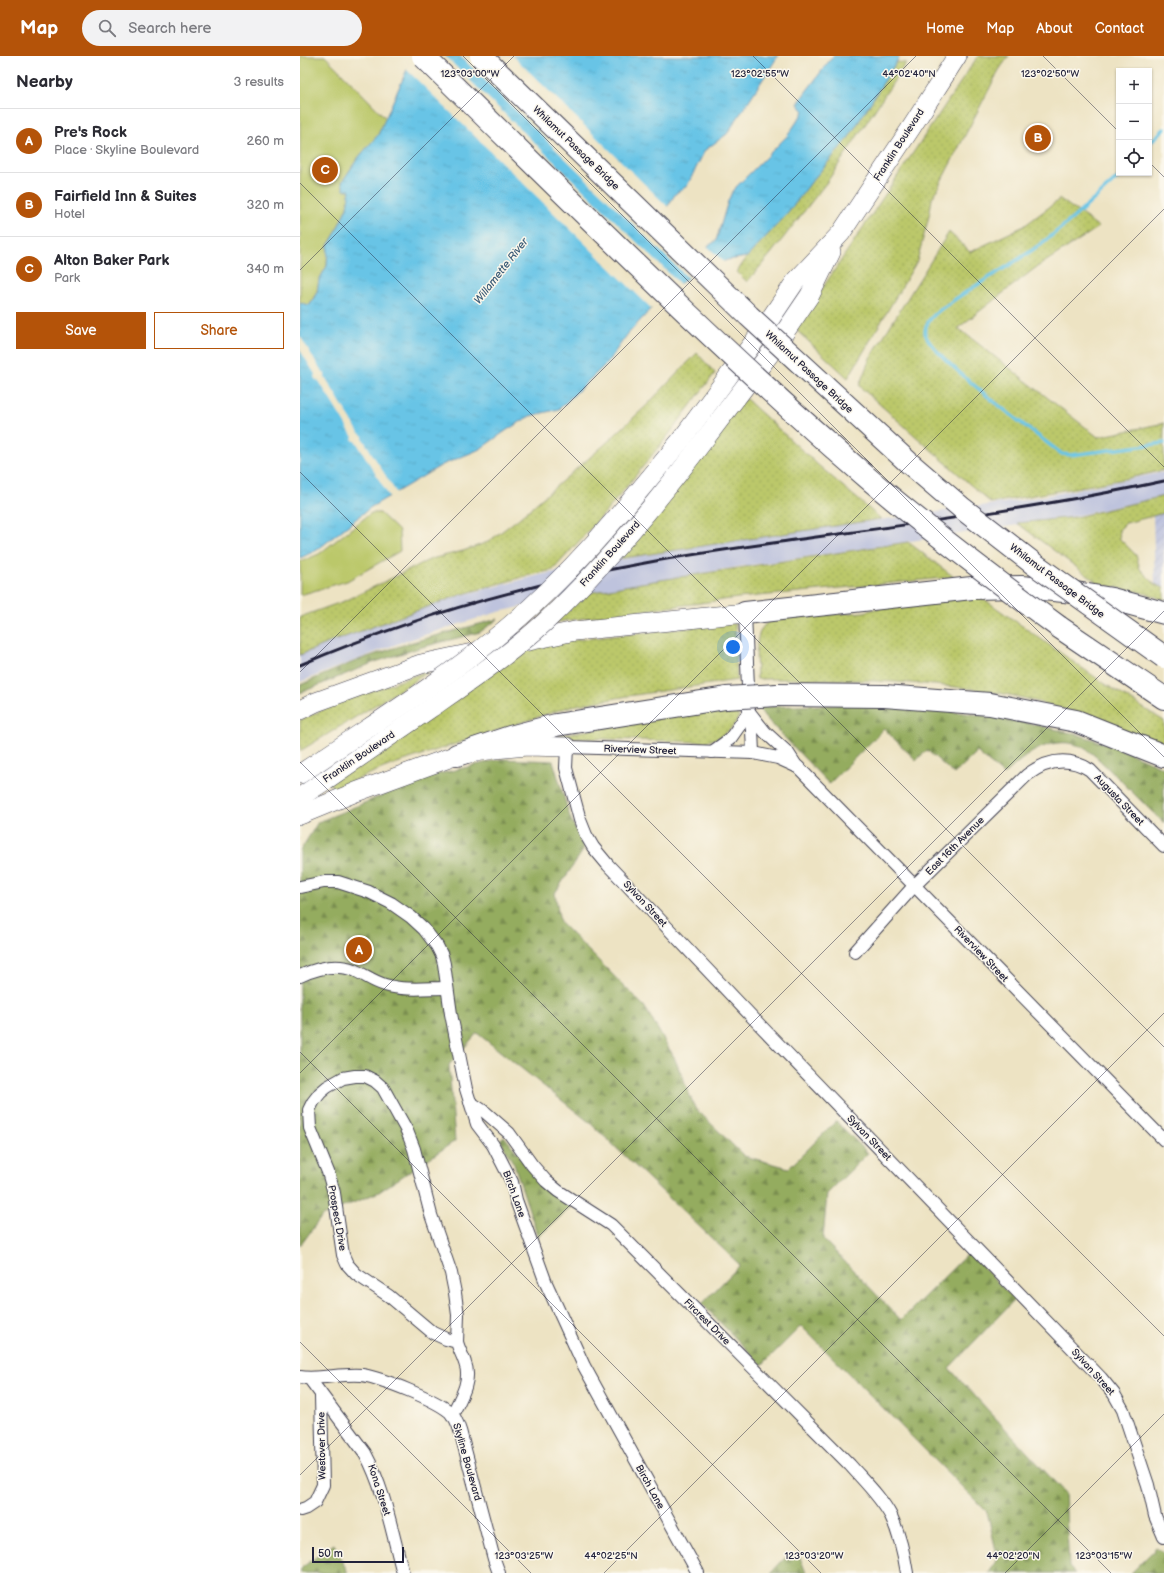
<!DOCTYPE html>
<meta charset="utf-8">
<style>
:root{--surface:#fff;--page:#f2f2f3;--text:#2b2b33;--muted:#7c7c81;--line:#e1e1e2;--accent:#b45309}
body{margin:0;font-family:"Balsamiq Sans",sans-serif;background:var(--page);color:var(--text)}
.controls{position:absolute;right:12px;top:12px;display:grid;overflow:hidden;border-radius:0px;box-shadow:0 1px 3px #0004}
.controls button{width:36px;height:36px;display:grid;place-items:center;padding:0;border:0;border-bottom:1px solid var(--line);background:var(--surface);color:var(--text);font:20px sans-serif}
.scale{position:absolute;left:12px;bottom:10px;width:92px;box-sizing:border-box;padding-left:4px;border:2px solid #22223b;border-top:0;font-size:11px;line-height:14px;white-space:nowrap;color:#22223b;-webkit-text-stroke:3px #fbf7ec;paint-order:stroke}
.you{position:absolute;left:433px;top:591px;width:14px;height:14px;margin:-10px;border:3px solid #fff;border-radius:50%;background:#1a73e8;box-shadow:0 0 0 6px #1a73e833}
.badge{display:grid;place-items:center;width:26px;height:26px;border-radius:50%;background:var(--accent);color:#fff;font-size:13px;font-weight:700}
.pin{position:absolute;translate:-50% -50%;border:2px solid #fff;box-shadow:0 1px 4px #0006}
.list{margin:0;padding:0;list-style:none}
h2{display:flex;justify-content:space-between;align-items:center;height:52px;margin:0;padding:0 16px;font-size:17px}
h2 small{font-size:13px;font-weight:400;color:var(--muted)}
.list li{display:grid;grid-template-columns:26px 1fr auto;gap:12px;align-items:center;box-sizing:border-box;height:64px;padding:0 16px;border-top:1px solid var(--line)}
.list b{display:block;font-size:15px;white-space:nowrap}
.list p{margin:0;font-size:13px;white-space:nowrap;color:var(--muted)}
.list em{font-size:13px;font-style:normal;color:var(--muted)}
.actions{display:flex;gap:8px;padding:12px 16px}
.actions a{flex:1;padding:9px 0;border:1px solid var(--accent);border-radius:0px;text-align:center;font-size:14px;color:var(--accent)}
.actions .main{background:var(--accent);color:#fff}
.icon{flex:none;width:22px;height:22px;fill:none;stroke:currentColor;stroke-width:2;stroke-linecap:round;stroke-linejoin:round}
.map{position:relative;flex:none;width:864px;height:1517px;overflow:hidden}
header{display:flex;align-items:center;gap:24px;box-sizing:border-box;height:56px;padding:0 20px;background:var(--accent);color:#fff}
header strong{font-size:19px}
nav{display:flex;gap:22px;margin-inline-start:auto;font-size:14px}
.search{width:280px;height:36px;background:var(--page);display:flex;align-items:center;gap:10px;box-sizing:border-box;padding:0 14px;border-radius:22px;color:var(--muted);font-size:15px}
main{display:flex}
aside{flex:1;background:var(--surface)}
.map>svg:first-child{display:block}
.industrial{fill:url(#industrial-furrows)}
.railway{fill:#bec3dd}
.grass{fill:url(#grass-dots);stroke:#6e7552}
.forest{fill:url(#forest-firs);stroke:#5b674c}
.park{fill:#bbc86a;stroke:#6e7552}
.water{fill:url(#water-ripples);stroke:#457390}
.pier{fill:#ede3c3}
.lines{fill:none;stroke-linecap:round;stroke-linejoin:round}
.stream{stroke:#68c4e6;stroke-width:3.5}
.street-casing{stroke:#403f4f;stroke-width:14}
.primary-casing{stroke:#403f4f;stroke-width:20}
.highway-casing{stroke:#403f4f;stroke-width:24}
.street{stroke:#fff;stroke-width:12}
.primary{stroke:#fff;stroke-width:19}
.highway{stroke:#fff;stroke-width:22}
.rail{stroke:#22223b;stroke-width:3}
.primary-bridge-casing{stroke:#403f4f;stroke-width:20;stroke-linecap:butt}
.highway-bridge-casing{stroke:#403f4f;stroke-width:24;stroke-linecap:butt}
.primary-bridge{stroke:#fff;stroke-width:19}
.highway-bridge{stroke:#fff;stroke-width:22}
.ticks{fill:none;stroke:#22223b;stroke-width:1;stroke-opacity:0.45}
.labels{text-anchor:middle;dominant-baseline:central;stroke-width:3;stroke-linejoin:round;paint-order:stroke}
.street-label{font-size:10px;fill:#22223b;stroke:#fbf7ec}
.water-label{font-size:11px;font-style:italic;fill:#3a5b77;stroke:#fbf7ec}
.ticks-label{font-size:10px;text-anchor:middle;fill:#22223b;stroke:#fbf7ec;stroke-width:3;stroke-linejoin:round;paint-order:stroke}
</style>
<header>
<strong>Map</strong>
<div class="search"><svg class="icon" aria-label="search" viewBox="0 0 24 24"><circle cx="10" cy="10" r="6"/><path d="M15 15l6 6"/></svg>Search here</div>
<nav><a>Home</a><a>Map</a><a>About</a><a>Contact</a></nav>
</header>
<main>
<aside>
<h2>Nearby<small>3 results</small></h2>
<ul class="list">
<li><span class="badge">A</span><div><b>Pre's Rock</b><p>Place · Skyline Boulevard</p></div><em>260 m</em></li>
<li><span class="badge">B</span><div><b>Fairfield Inn &amp; Suites</b><p>Hotel</p></div><em>320 m</em></li>
<li><span class="badge">C</span><div><b>Alton Baker Park</b><p>Park</p></div><em>340 m</em></li>
</ul>
<div class="actions"><a class="main">Save</a><a>Share</a></div>
</aside>
<div class="map">
<svg width="864" height="1517" viewBox="0 0 864 1517">
<defs>
<pattern id="industrial-furrows" width="10" height="10" patternUnits="userSpaceOnUse"><rect width="10" height="10" fill="#bec3dd"/><path d="M-1 1l2-2M0 10L10 0M9 11l2-2" fill="none" stroke="#a3a7bf"/></pattern>
<pattern id="grass-dots" width="8" height="8" patternUnits="userSpaceOnUse"><rect width="8" height="8" fill="#bbc86a"/><path d="M2 2h.1M6 6h.1" fill="none" stroke="#a0ac5d" stroke-width="1.8" stroke-linecap="round"/></pattern>
<pattern id="forest-firs" width="22" height="20" patternUnits="userSpaceOnUse"><rect width="22" height="20" fill="#94ac5e"/><path d="M5 1l3.5 6h-7zM16 11l3.5 6h-7z" fill="#788c4f"/></pattern>
<pattern id="water-ripples" width="26" height="14" patternUnits="userSpaceOnUse"><rect width="26" height="14" fill="#68c4e6"/><path d="M2 4q2-2 4 0t4 0M15 11q2-2 4 0t4 0" fill="none" stroke="#5aa8c6"/></pattern>
</defs>
<rect width="100%" height="100%" fill="#fbf7ec"/>
<filter id="ink" filterUnits="userSpaceOnUse"><feTurbulence type="fractalNoise" baseFrequency=".025" numOctaves="2"/><feDisplacementMap in="SourceGraphic" scale="8" xChannelSelector="R" yChannelSelector="G"/><feConvolveMatrix kernelMatrix="1 2 1 2 8 2 1 2 1" color-interpolation-filters="sRGB"/></filter>
<filter id="wash" filterUnits="userSpaceOnUse"><feTurbulence type="fractalNoise" baseFrequency=".012" numOctaves="4" result="noise"/><feDisplacementMap in="SourceGraphic" scale="16" xChannelSelector="R" yChannelSelector="G"/><feGaussianBlur stdDeviation="0.9" result="paint"/><feColorMatrix in="noise" values="0 0 0 0 0 0 0 0 0 0 0 0 0 0 0 0 0 1.4 0 .05"/><feComposite in="paint" operator="in"/></filter>
<g filter="url(#wash)">
<rect width="100%" height="100%" fill="#ede3c3"/>
<polygon class="industrial" points="864,457 864,532 855,528 853,460"/>
<polygon class="railway" points="864,416 864,440 770,461 437,511 284,537 198,556 102,586 0,626 0,599 54,576 158,540 244,518 335,501 463,480 724,444"/>
<g class="grass">
<polygon points="678,0 709,0 699,14 632,143 629,160 617,205 548,322 495,273"/>
<polygon points="596,6 606,7 527,126 470,199 447,226 437,216 447,201 488,157 512,125 549,81"/>
<polygon points="760,143 799,171 734,213 658,272 798,381 864,367 864,414 825,423 691,447 559,330 570,302 649,176 670,196 724,170"/>
<polygon points="397,297 415,317 363,386 310,451 253,514 226,520 163,538 31,586 0,599 0,561 47,544 131,503 163,495 188,486 218,463 303,390 345,351"/>
<polygon points="445,342 518,409 581,463 317,503"/>
<polygon points="864,440 864,457 826,467 819,474 820,483 836,499 840,513 855,528 864,532 864,544 848,538 799,528 717,467 776,461"/>
<polygon points="608,486 654,521 438,542 256,566 283,538 341,527"/>
<path d="M 678,539 L 805,628 L 864,665 L 864,689 C 810,670 756,647 699,637 C 620,624 538,623 457,623 C 457,604 451,572 473,563 L 564,556 L 586,550 Z"/>
<polygon points="435,567 437,624 328,640 272,650 91,709 33,733 29,726 229,589"/>
<polygon points="130,614 113,626 0,695 0,664 39,647"/>
<path d="M 440,652 C 439,671 422,683 403,686 L 275,682 L 256,680 L 404,653 Z"/>
</g>
<g class="forest">
<polygon points="198,563 180,576 119,592 75,606 0,637 0,629 58,604 109,587"/>
<path d="M 572,648 C 638,653 703,660 767,676 C 801,684 832,698 864,712 L 864,767 C 848,752 832,736 816,720 C 806,711 796,699 784,692 C 754,676 724,699 704,719 L 677,696 L 654,718 L 627,694 L 616,704 L 584,673 L 529,728 L 465,661 L 458,651 Z"/>
<polygon points="201,703 253,705 270,761 284,793 255,837 260,866 344,950 374,1001 395,1052 444,1100 489,1112 536,1065 568,1097 527,1138 523,1183 601,1264 669,1196 714,1244 649,1312 765,1437 769,1511 775,1517 689,1517 698,1503 687,1456 501,1270 462,1309 402,1248 440,1209 289,1066 177,977 149,1009 155,1085 79,1136 22,1160 0,1190 0,795 18,766 130,720"/>
<polygon points="204,1080 242,1128 271,1151 238,1181 214,1108 200,1084"/>
<polygon points="34,1488 48,1517 0,1517 0,1513"/>
<polygon points="856,1492 864,1497 864,1517 831,1517"/>
<polygon points="499,1499 506,1517 471,1517 484,1503"/>
</g>
<g class="park">
<polygon points="0,0 25,0 86,62 78,79 58,102 42,126 50,134 47,151 35,178 28,189 27,210 19,224 17,236 9,249 0,247"/>
<polygon points="71,457 80,457 99,475 100,495 47,525 0,539 0,506 19,498"/>
</g>
<polygon class="water" points="113,0 478,0 427,78 405,94 387,130 376,137 362,159 389,202 416,185 428,145 433,134 488,79 504,55 498,48 505,37 533,0 600,0 549,81 512,125 488,157 447,201 427,204 394,217 360,243 327,279 306,308 259,353 230,360 207,374 180,393 142,409 71,451 17,494 0,502 0,247 10,249 17,236 19,224 27,210 28,190 35,178 47,151 50,134 44,134 42,126 58,102 78,79"/>
<g class="pier">
<polygon points="111,0 145,0 381,229 361,245 353,254 106,13"/>
<polygon points="160,0 213,0 369,152 364,159 369,177 389,200 406,189 425,207 395,218 389,223"/>
<polygon points="0,280 21,314 25,318 25,321 59,377 63,380 63,383 97,438 90,442 57,387 52,383 53,381 19,325 16,324 14,321 15,318 0,294"/>
</g>
<g class="lines">
<g class="stream">
<polyline points="849,88 864,73"/>
<path d="M 823,117 C 793,144 764,172 731,195 C 706,212 679,227 654,244 C 644,251 625,262 625,276 C 625,296 742,383 762,398 L 771,399 L 864,387"/>
</g>
</g>
</g>
<g filter="url(#ink)">
<g class="lines">
<g class="street-casing">
<g id="street">
<polyline points="445,557 449,656 452,674 453,697"/>
<polyline points="450,657 465,676 488,697 497,711"/>
<polyline points="412,696 430,683 449,656"/>
<polyline points="0,831 24,826 38,826 69,836 91,847 111,861 124,873 137,890 142,900 144,908 151,958 166,1033 177,1068 193,1089 212,1126 216,1144 246,1227 284,1310 398,1517"/>
<path d="M 555,896 L 614,830 L 727,719 C 747,704 768,700 790,714 L 864,790"/>
<path d="M 0,920 C 17,912 36,907 54,914 C 65,919 74,926 85,929 C 105,935 127,932 147,932"/>
<path d="M 170,1046 L 185,1056 L 209,1077 L 232,1109 L 246,1125 L 258,1135 L 311,1169 L 550,1409 C 564,1425 581,1441 591,1460 C 599,1477 604,1498 607,1517"/>
<polyline points="864,1084 498,711 478,702 453,697 267,691 266,712 280,764 286,779 293,791 308,809 455,964 801,1322 814,1338 823,1354 848,1429 855,1460 864,1481"/>
<path d="M 0,1321 C 20,1324 41,1317 62,1319 C 81,1322 138,1344 152,1358 C 158,1365 161,1377 163,1386 L 194,1503 L 199,1517"/>
<path d="M 9,1322 L 65,1397 C 85,1434 92,1477 103,1517"/>
<path d="M 152,1359 C 160,1343 172,1325 165,1307 C 163,1300 159,1294 157,1286 L 146,1283 L 133,1277 L 89,1240 L 56,1218 L 47,1208 L 43,1199 L 34,1137 L 28,1116 L 10,1072 L 9,1054 L 13,1046 L 20,1037 L 27,1031 L 43,1022 L 55,1020 L 65,1020 L 75,1025 L 83,1032 L 107,1075 L 114,1093 L 131,1159 L 151,1217 L 155,1237 L 158,1259 L 157,1286"/>
<polyline points="0,1454 6,1452 15,1446 23,1429 21,1340"/>
</g>
</g>
<g class="primary-casing">
<g id="primary">
<polyline points="381,384 462,275 495,226 541,177 611,72 657,0"/>
<polyline points="395,396 472,295 510,239 531,196"/>
<polyline points="0,654 16,646 121,608 275,575 445,557"/>
<polyline points="0,718 15,708"/>
<polyline points="0,741 26,724"/>
<polyline points="0,759 56,736 157,699 194,693 227,690 267,691"/>
</g>
</g>
<g class="highway-casing">
<g id="highway">
<polyline points="445,557 672,532 721,531 764,535 812,543 864,557"/>
<polyline points="759,571 864,642"/>
<polyline points="477,639 584,640 690,648 776,665 864,700"/>
<polyline points="157,699 210,681 256,669 426,642"/>
</g>
</g>
<use href="#street" class="street"/>
<use href="#primary" class="primary"/>
<use href="#highway" class="highway"/>
<path class="rail" d="M 0,609 C 110,562 227,528 345,507 C 387,499 430,493 473,487 C 603,469 735,453 864,425"/>
<g class="primary-bridge-casing">
<g id="primary-bridge">
<path d="M 15,708 C 75,667 138,628 195,582 C 266,525 324,454 381,384"/>
<path d="M 26,724 C 61,700 96,676 131,652 C 170,625 210,598 245,566 C 300,514 349,456 395,396"/>
</g>
</g>
<g class="highway-bridge-casing">
<g id="highway-bridge">
<path d="M 123,0 C 270,143 414,289 569,423 C 630,475 694,523 759,571"/>
<polyline points="181,0 449,260 608,406 663,453 734,508 864,601"/>
<polyline points="426,642 477,639"/>
</g>
</g>
<use href="#primary-bridge" class="primary-bridge"/>
<use href="#highway-bridge" class="highway-bridge"/>
</g>
</g>
<path class="ticks" d="M 163,0 L 864,701M 453,0 L 864,411M 743,0 L 819,76M 849,106 L 864,121M 0,127 L 864,991M 0,214 L 214,0M 0,416 L 864,1280M 0,616 L 616,0M 0,706 L 811,1517M 0,996 L 521,1517M 0,1017 L 864,153M 0,1286 L 231,1517M 0,1419 L 864,555M 304,1517 L 864,957M 705,1517 L 864,1358"/>
<g class="labels">
<g class="street-label">
<text transform="translate(599 89) rotate(-57)">Franklin Boulevard</text>
<text transform="translate(276 92) rotate(44)">Whilamut Passage Bridge</text>
<text transform="translate(509 316) rotate(43)">Whilamut Passage Bridge</text>
<text transform="translate(310 498) rotate(-48)">Franklin Boulevard</text>
<text transform="translate(757 525) rotate(37)">Whilamut Passage Bridge</text>
<text transform="translate(340 694) rotate(2)">Riverview Street</text>
<text transform="translate(59 701) rotate(-34)">Franklin Boulevard</text>
<text transform="translate(819 744) rotate(46)">Augusta Street</text>
<text transform="translate(655 790) rotate(-45)">East 16th Avenue</text>
<text transform="translate(345 848) rotate(47)">Sylvan Street</text>
<text transform="translate(681 898) rotate(46)">Riverview Street</text>
<text transform="translate(569 1082) rotate(46)">Sylvan Street</text>
<text transform="translate(214 1138) rotate(70)">Birch Lane</text>
<text transform="translate(37 1162) rotate(80)">Prospect Drive</text>
<text transform="translate(407 1266) rotate(45)">Fircrest Drive</text>
<text transform="translate(793 1316) rotate(48)">Sylvan Street</text>
<text transform="translate(22 1390) rotate(-91)">Westover Drive</text>
<text transform="translate(167 1406) rotate(74)">Skyline Boulevard</text>
<text transform="translate(350 1431) rotate(61)">Birch Lane</text>
<text transform="translate(79 1434) rotate(72)">Kona Street</text>
</g>
<g class="water-label">
<text transform="translate(201 215) rotate(-52)">Willamette River</text>
</g>
</g>
<g class="ticks-label">
<text x="750" y="21">123°02'50"W</text>
<text x="170" y="21">123°03'00"W</text>
<text x="460" y="21">123°02'55"W</text>
<text x="609" y="21">44°02'40"N</text>
<text x="224" y="1503">123°03'25"W</text>
<text x="311" y="1503">44°02'25"N</text>
<text x="514" y="1503">123°03'20"W</text>
<text x="713" y="1503">44°02'20"N</text>
<text x="804" y="1503">123°03'15"W</text>
</g>
</svg>
<div class="controls">
<button>+</button>
<button>−</button>
<button><svg class="icon" aria-label="locate" viewBox="0 0 24 24"><circle cx="12" cy="12" r="6"/><path d="M12 2v4M12 18v4M2 12h4M18 12h4"/></svg></button>
</div>
<div class="scale">50 m</div>
<div class="you"></div>
<div class="pin badge" style="left:59px;top:894px">A</div>
<div class="pin badge" style="left:738px;top:82px">B</div>
<div class="pin badge" style="left:25px;top:114px">C</div>
</div>
</main>
